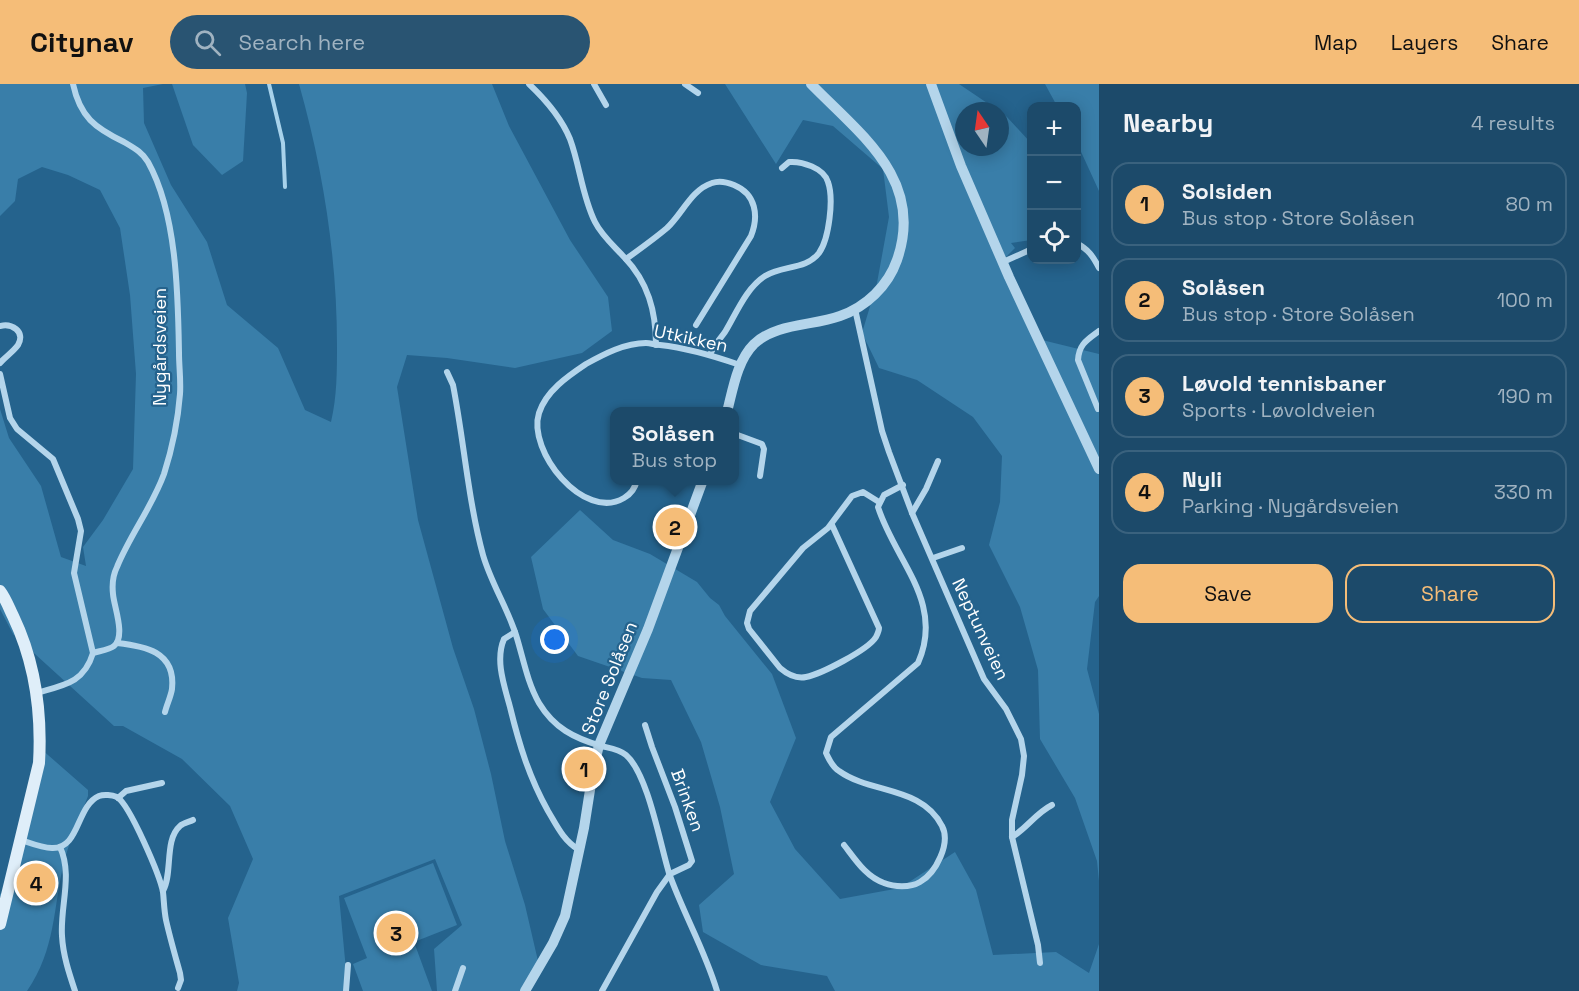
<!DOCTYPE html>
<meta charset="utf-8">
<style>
:root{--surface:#1c4a6a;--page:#295472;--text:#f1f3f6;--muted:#a0b3c1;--line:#3a627e;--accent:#f5bd78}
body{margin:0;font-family:"Space Grotesk",sans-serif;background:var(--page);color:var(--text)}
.controls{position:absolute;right:18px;top:18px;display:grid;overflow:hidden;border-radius:12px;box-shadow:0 3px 15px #0003}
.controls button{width:54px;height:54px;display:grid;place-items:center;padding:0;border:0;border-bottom:2px solid var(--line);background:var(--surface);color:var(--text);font:30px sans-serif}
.compass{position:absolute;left:955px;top:18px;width:54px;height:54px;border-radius:50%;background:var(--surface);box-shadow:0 3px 15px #0003;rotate:347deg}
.you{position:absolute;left:555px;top:556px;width:21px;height:21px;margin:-15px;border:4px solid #fff;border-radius:50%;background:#1a73e8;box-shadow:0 0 0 9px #1a73e833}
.badge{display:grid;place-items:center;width:39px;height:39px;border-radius:50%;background:var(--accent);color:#111;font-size:20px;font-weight:700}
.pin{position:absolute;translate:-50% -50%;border:3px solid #fff;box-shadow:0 2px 6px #0006}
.popup{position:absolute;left:610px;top:323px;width:129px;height:78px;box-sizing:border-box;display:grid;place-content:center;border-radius:12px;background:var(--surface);filter:drop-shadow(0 2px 4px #0005);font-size:20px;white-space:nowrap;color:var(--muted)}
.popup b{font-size:22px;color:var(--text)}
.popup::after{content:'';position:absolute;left:50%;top:100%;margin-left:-12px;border:12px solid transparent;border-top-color:var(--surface)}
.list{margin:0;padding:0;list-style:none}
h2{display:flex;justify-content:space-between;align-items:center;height:78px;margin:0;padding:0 24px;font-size:26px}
h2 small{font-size:20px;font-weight:400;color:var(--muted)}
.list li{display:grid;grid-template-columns:39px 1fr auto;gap:18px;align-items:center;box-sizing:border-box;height:84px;margin:0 12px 12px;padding:0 12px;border:2px solid var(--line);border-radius:18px}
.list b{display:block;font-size:22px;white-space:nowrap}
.list p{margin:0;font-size:20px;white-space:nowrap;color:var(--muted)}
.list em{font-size:20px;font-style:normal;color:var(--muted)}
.actions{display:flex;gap:12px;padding:18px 24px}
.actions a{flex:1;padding:14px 0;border:2px solid var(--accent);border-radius:18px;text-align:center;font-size:21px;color:var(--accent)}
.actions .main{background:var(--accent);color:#111}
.icon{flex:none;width:33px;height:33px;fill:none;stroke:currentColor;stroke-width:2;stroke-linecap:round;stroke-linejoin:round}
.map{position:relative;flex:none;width:1099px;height:907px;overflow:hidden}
header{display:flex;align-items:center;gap:36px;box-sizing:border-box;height:84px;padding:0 30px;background:var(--accent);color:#111}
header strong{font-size:28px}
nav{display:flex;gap:33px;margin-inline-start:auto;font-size:21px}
.search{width:420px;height:54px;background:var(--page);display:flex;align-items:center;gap:15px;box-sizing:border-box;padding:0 21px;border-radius:33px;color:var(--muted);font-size:22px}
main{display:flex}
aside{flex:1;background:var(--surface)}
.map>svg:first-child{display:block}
.green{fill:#397ea9}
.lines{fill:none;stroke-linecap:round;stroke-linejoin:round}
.stream{stroke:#a8d2eb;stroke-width:4}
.minor{stroke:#b4d5eb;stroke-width:6}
.tertiary{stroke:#b4d5eb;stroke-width:10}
.secondary{stroke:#dfeef9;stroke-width:12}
.labels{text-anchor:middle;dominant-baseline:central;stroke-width:4.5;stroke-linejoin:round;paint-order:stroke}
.street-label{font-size:18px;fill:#fff;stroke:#25638d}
</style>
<header>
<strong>Citynav</strong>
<div class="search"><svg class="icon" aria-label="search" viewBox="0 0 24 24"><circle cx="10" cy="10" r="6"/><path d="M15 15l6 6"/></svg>Search here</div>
<nav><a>Map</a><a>Layers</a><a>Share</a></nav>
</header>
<main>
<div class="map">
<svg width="1099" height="907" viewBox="0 0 1099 907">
<rect width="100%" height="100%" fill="#25638d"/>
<g class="green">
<path d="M 0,0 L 163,0 L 143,4 L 144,39 L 171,101 L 207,158 L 227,221 L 278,264 L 305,326 L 331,338 C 337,313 337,287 337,261 C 337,173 323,85 299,0 L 492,0 L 509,42 L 570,156 L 608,213 L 612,247 L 582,269 L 515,284 L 447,274 L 407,271 L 397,303 L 418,436 L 453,564 L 474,625 L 491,690 L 505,757 L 525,821 L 538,877 L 527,907 L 437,907 L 434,865 L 462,841 L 435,775 L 339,812 L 348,907 L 237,907 L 239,899 L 228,834 L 253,775 L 230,722 L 182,675 L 123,642 L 114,642 L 13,550 L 0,525 L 0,325 L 9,354 L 41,402 L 61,473 L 86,482 L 83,463 L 103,436 L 133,385 L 136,290 L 130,211 L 120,144 L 100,106 L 68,91 L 42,83 L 18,95 L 15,117 L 0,132 Z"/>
<polygon points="172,0 245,0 247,9 243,77 222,91 193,61"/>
<polygon points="725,0 959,0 999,27 964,27 964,63 1000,63 1000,28 1007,33 1031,59 1031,156 1011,159 1015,164 1004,175 1042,256 1099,270 1099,512 1095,518 1087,585 1099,630 1099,797 1097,777 1075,714 1040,655 1038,586 1020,523 989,461 1000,418 1002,372 973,333 917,296 879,284 862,249 877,199 889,133 883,85 833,42 803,36 776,80"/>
<polygon points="1045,0 1099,0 1099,107 1077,59 1076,22 1057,22"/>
<polygon points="580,426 613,456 650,470 697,498 710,514 719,521 725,532 772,590 796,654 770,718 795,765 840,815 900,804 955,768 976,806 993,871 1056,868 1089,889 1099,860 1099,907 835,907 827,892 761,881 703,848 699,821 734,790 720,723 701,658 671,596 642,594 578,572 543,525 531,473"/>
<path d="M 40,664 L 88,706 L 88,712 C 80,733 70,755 64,778 C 53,824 56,865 27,907 L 0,907 L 0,810 L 6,807 Z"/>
<polygon points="433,779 457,841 414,858 432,907 363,907 353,880 367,874 344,814"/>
</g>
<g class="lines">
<polyline class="stream" points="269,0 283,59 285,103"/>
<g class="minor">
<path d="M 73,0 C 80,33 95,44 124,58 C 134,64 142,68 148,78 C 177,130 178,211 179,269 C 179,283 181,296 180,310 C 178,336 172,365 164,390 C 152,423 130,451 117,483 C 113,491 112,501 113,510 C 114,523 126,552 114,562 C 109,566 99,567 93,569"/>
<path d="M 529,0 C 546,16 561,33 570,55 C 580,82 582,112 595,138 C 602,152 614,162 624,173 C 648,198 656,227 656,261"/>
<polyline points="594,0 606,21"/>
<polyline points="685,0 698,9"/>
<path d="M 1076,159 C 1088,165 1093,172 1099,184"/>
<path d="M 626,175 C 640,165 654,155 667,144 C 683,129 691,106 712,99 C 720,96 727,98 734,101 C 756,110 759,132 751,152 L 696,241"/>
<polyline points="1003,178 1032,165"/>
<polyline points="855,225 882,347 889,368 912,429 984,595 1006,625 1021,655 1024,672 1022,691 1012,736 1012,753 1038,861 1040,879"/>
<path d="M 0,242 C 11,239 26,247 18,261 C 13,268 5,273 0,279"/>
<path d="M 710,271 C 713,262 720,255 725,248 C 736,230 746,204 765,192 C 782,181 806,186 819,169 C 829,155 834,115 828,98 C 824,84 802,77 789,78 L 782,84"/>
<path d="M 447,288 L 453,301 C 464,357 468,416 483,471 C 491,499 507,523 516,551 C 523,573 527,598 539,619 C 554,644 574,654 601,662 C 609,664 619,665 626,671 C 648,690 660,760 669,789 C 683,829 705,866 717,907"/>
<path d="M 0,290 L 10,334 L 17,345 L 53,375 L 78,435 L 81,447 L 74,489 L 93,569 C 84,599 64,601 36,609"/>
<path d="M 1098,325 L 1078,276 C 1079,260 1087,256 1099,247"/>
<polyline points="735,350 762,360 764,365 760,392"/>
<path d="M 637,396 C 635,405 631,410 624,414 C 584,438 527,367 539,329 C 546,307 568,292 586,280 C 604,270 625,259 646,259 C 651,259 655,261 660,261 C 688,264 714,272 740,281"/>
<polyline points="912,429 926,405 938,377"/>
<path d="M 832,441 L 879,544 C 879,546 877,551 876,553 C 868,566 821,590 806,593 C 796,595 787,590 780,584 L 749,545 L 747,539 L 750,527 L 803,464 L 828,444 L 852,412 L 863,408 L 879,418"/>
<polyline points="933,474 962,464"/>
<path d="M 515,548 L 504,555 C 495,576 504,601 510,623 C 519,660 529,693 548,727 C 557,742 563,756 579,766"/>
<path d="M 117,559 C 144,562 176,567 172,605 C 171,612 167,620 165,628"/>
<polyline points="118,714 126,707 162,699"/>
<path d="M 1012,753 C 1027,744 1036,729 1052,721"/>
<path d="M 21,756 C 30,759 42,764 52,764 C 80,765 76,722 99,712 C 104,710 112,711 117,713 C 130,721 160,792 163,808 C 164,817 164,826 166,836 C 170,854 175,871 180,889 L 181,896 L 178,904"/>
<path d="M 844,761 C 855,775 866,793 884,799 C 894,803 910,804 920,798 C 936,789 951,759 942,742 C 922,702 871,710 839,687 C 832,683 829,675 826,669 L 831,653 L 918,579 C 945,518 895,477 878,423 L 884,411 L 903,401"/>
<path d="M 60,763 C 73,791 60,822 62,852 C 63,871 69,889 75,907"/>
<path d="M 163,807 C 173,789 164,756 180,742 C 183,739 189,738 193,736"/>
<polyline points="346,907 348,881"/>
<polyline points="455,907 463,884"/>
<polyline points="602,907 657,808 670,790 689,781 692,777 675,723 652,663 645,641"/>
</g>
<g class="tertiary">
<polyline points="931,0 961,82 1009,193 1099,385"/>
<path d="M 727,328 C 733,305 737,277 754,260 C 776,239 813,242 840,232 C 866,223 888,202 897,176 C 925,96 861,51 811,0"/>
<polyline points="525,907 553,859 565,832 584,744 593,687 599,661 648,545 703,396"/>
</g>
<path class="secondary" d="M 0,507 C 6,515 9,524 13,532 C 35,578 42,628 39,679 L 0,840"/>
</g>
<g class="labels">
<g class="street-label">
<text transform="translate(691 254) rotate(12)">Utkikken</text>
<text transform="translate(159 263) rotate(-90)">Nygårdsveien</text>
<text transform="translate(981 545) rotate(65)">Neptunveien</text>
<text transform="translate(609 594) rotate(-68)">Store Solåsen</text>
<text transform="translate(688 716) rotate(70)">Brinken</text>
</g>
</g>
</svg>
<div class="controls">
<button>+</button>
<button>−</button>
<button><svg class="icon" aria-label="locate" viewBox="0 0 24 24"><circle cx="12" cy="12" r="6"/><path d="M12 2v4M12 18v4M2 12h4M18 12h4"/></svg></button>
</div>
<svg class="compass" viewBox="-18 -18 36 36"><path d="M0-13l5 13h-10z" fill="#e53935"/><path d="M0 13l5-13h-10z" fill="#a0b3c1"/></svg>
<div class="you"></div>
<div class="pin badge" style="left:584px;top:685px">1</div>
<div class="pin badge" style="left:675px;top:443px">2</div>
<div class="popup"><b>Solåsen</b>Bus stop</div>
<div class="pin badge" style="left:396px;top:849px">3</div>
<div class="pin badge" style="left:36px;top:799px">4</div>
</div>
<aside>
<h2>Nearby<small>4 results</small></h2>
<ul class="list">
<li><span class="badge">1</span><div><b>Solsiden</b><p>Bus stop · Store Solåsen</p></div><em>80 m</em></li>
<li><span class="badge">2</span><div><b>Solåsen</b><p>Bus stop · Store Solåsen</p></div><em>100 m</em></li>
<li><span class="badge">3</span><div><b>Løvold tennisbaner</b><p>Sports · Løvoldveien</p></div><em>190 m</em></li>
<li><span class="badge">4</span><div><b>Nyli</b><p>Parking · Nygårdsveien</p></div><em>330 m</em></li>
</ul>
<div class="actions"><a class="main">Save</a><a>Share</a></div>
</aside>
</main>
